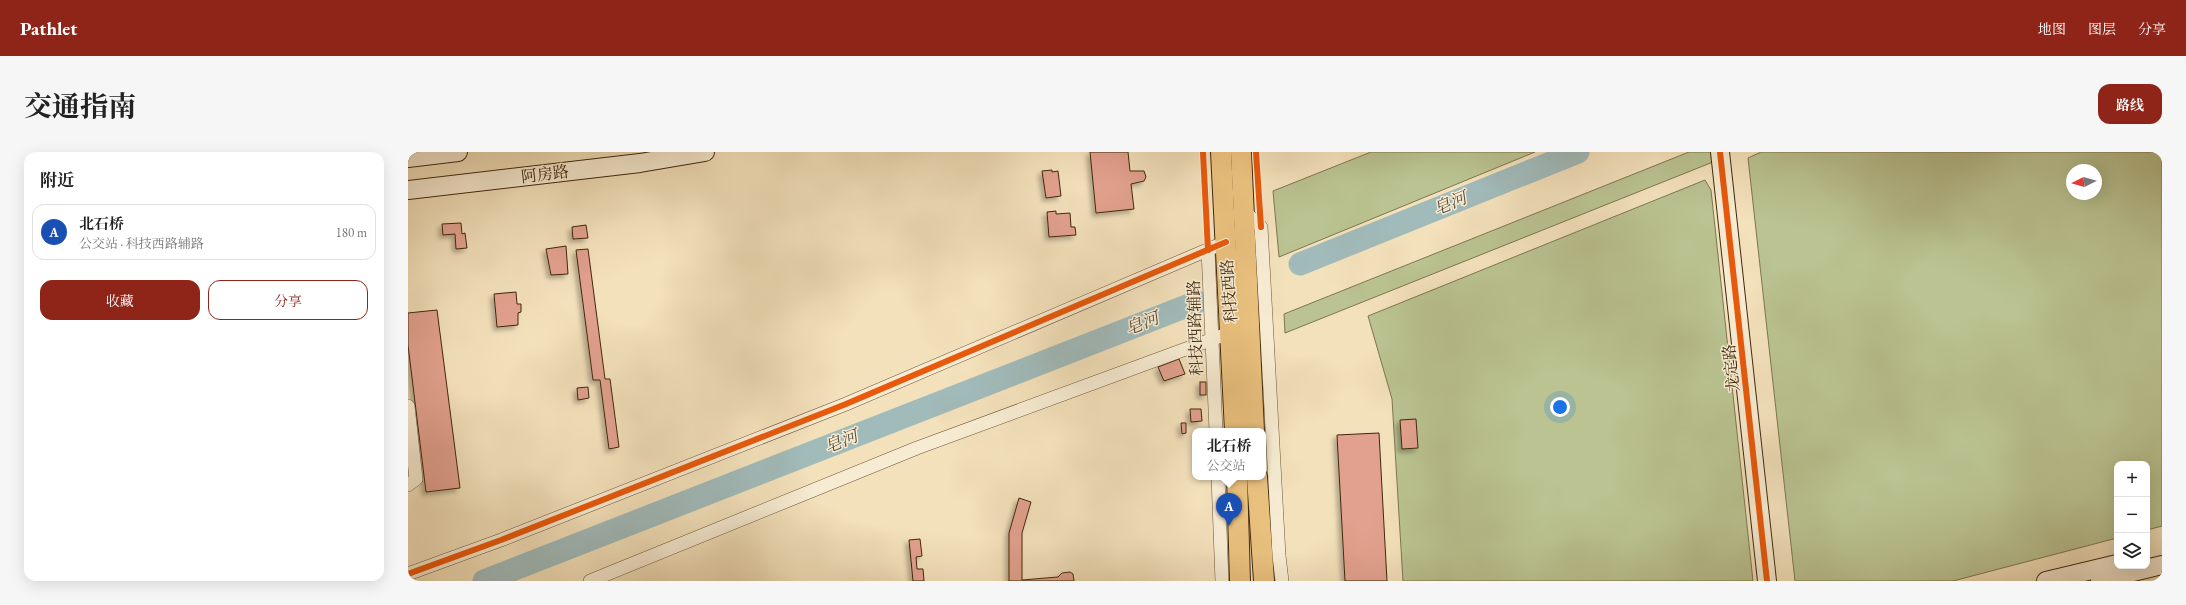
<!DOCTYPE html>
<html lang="zh">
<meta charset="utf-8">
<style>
:root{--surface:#fff;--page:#f6f6f6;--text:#222;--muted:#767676;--line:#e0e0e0;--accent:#8f2418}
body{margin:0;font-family:"EB Garamond","Noto Serif SC",serif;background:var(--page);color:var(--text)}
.controls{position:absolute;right:12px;bottom:12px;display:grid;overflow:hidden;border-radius:8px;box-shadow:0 4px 16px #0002}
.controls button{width:36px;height:36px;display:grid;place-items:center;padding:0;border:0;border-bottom:1px solid var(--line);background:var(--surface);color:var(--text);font:20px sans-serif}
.compass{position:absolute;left:1658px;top:12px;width:36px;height:36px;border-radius:50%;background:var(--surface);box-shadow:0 4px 16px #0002;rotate:264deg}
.you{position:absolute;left:1152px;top:255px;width:14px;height:14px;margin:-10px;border:3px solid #fff;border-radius:50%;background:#1a73e8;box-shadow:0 0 0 6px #1a73e833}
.badge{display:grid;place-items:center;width:26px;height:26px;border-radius:50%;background:var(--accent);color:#fff;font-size:13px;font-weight:700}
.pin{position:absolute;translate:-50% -33px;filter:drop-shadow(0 1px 2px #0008)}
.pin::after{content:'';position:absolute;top:21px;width:14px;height:12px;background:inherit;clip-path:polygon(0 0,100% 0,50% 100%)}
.popup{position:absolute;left:784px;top:276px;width:74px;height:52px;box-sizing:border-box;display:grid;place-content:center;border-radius:8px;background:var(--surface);filter:drop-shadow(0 1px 3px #0005);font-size:13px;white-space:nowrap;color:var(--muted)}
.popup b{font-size:15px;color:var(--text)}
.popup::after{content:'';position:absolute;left:50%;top:100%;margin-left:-8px;border:8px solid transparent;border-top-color:var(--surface)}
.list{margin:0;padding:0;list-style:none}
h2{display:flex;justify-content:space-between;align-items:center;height:52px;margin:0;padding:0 16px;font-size:17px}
h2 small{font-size:13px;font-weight:400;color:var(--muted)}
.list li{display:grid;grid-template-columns:26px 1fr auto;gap:12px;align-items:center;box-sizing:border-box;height:56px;margin:0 8px 8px;padding:0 8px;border:1px solid var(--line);border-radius:12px}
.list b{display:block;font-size:15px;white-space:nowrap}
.list p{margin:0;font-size:13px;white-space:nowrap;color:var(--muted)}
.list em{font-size:13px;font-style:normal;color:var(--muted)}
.actions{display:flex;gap:8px;padding:12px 16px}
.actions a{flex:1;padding:9px 0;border:1px solid var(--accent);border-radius:12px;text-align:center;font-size:14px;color:var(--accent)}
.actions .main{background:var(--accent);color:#fff}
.icon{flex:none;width:22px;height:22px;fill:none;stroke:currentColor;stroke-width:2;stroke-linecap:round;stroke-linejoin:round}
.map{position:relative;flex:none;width:1754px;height:429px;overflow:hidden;border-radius:12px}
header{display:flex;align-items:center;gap:24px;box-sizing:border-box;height:56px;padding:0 20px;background:var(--accent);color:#fff}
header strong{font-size:19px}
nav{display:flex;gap:22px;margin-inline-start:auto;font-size:14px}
.intro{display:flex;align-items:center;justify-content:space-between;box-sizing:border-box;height:96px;padding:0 24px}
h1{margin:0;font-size:28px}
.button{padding:10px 18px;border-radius:12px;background:var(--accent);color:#fff;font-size:14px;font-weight:700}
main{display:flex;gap:24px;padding:0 24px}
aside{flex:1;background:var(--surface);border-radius:12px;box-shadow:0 4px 16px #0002}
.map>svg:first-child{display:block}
.green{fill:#bac391;stroke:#7e764f;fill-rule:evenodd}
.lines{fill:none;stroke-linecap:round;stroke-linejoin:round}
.river{stroke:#a1bbbb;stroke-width:23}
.building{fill:#e2a18e;stroke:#41280d;filter:url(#shadow)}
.street-casing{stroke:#6e5638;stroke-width:14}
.secondary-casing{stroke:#41280d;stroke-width:20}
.primary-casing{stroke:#41280d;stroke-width:22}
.street{stroke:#f7ecd3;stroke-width:13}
.secondary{stroke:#f7ecd3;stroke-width:18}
.primary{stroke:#eac07e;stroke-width:20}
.cycleway-casing{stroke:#f7ecd3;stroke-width:8}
.cycleway{stroke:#e8590c;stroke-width:6}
.labels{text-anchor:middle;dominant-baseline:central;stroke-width:3;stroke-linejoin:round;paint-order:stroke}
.street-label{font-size:16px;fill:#41280d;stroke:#f7ecd3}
.water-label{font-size:17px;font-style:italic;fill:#594d38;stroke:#f7ecd3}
</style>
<header>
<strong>Pathlet</strong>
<nav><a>地图</a><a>图层</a><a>分享</a></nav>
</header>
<div class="intro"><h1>交通指南</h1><a class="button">路线</a></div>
<main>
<aside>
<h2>附近<small></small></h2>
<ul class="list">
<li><span class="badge" style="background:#1a4fb4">A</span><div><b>北石桥</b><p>公交站 · 科技西路辅路</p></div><em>180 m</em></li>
</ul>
<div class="actions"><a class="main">收藏</a><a>分享</a></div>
</aside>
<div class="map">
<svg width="1754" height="429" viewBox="0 0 1754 429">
<defs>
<filter id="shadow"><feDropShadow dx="-3.5" dy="3.5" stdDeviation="2" flood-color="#0004"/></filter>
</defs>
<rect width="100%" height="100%" fill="#f3e1bb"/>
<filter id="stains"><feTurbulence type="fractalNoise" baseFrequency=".005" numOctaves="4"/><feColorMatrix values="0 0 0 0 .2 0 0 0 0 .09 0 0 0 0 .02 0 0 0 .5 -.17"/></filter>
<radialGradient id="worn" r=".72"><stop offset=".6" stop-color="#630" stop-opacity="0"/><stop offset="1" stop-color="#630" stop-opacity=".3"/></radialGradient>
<g class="green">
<polygon points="963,0 1127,0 871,105 865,39"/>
<polygon points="1281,0 1320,0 1320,4 877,181 876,162"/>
<path d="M 1353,0 L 1754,0 L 1754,374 L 1739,378 L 1739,312 L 1709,312 L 1709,386 L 1545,429 L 1387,429 L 1340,6 ZM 1664,18 L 1688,18 L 1688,42 L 1664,42 Z"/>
<polygon points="1297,28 1303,38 1345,429 995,429 984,247 960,164"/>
</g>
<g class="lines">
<g class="river">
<polyline points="892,112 1170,0"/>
<polyline points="76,429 789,150"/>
</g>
</g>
<g class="building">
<polygon points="682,0 720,0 722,19 736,19 738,25 736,29 723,32 726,57 688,61"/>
<polygon points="644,18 644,20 650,19 653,44 638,46 634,19"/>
<polygon points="648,59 648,62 662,61 663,75 667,75 668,83 641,85 639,60"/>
<polygon points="53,71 54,82 57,81 59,96 48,97 47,82 35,83 34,72"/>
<polygon points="178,73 180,86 165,87 164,75"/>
<polygon points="158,94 160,122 143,123 138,97"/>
<polygon points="180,97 197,227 202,227 211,295 201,297 192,228 185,228 168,98"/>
<polygon points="108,140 109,152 113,152 113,160 110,161 110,173 89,175 86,142"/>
<polygon points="29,158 52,336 18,340 0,193 0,161"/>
<polygon points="771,207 777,222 756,229 750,215"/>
<rect x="792" y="230" width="6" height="13"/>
<polygon points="180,235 181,246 170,248 169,236"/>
<polygon points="782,257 793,257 794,269 783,270"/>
<polygon points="1008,267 1010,296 994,297 992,268"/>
<polygon points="773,271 778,271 778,281 774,282"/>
<polygon points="971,281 979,429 937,429 929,283"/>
<polygon points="611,346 623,350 614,381 614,428 650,425 654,421 662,420 665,422 666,429 601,429 601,381"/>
<polygon points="512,387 514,404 508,405 509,417 515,417 516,429 505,429 501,388"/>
</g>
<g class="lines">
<g class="street-casing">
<g id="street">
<polyline points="835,58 853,75 871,404 874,429"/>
<polyline points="800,98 808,279"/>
<polyline points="0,254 8,327 0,333"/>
<polyline points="810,325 814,429"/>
<polyline points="0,422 93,388 438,252 818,90"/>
<polyline points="182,429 509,296 824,180"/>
</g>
</g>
<g class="secondary-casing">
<g id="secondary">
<polyline points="1312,0 1359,429"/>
<polyline points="0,6 50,0"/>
<polyline points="0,38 232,11 297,0"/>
<polyline points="1692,428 1754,413"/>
<polyline points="1638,429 1709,412"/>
</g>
</g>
<g class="primary-casing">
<g id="primary">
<polyline points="813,0 827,279"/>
<polyline points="833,0 846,279"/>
<polyline points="829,325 832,429"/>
<polyline points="849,325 856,429"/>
</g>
</g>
<use href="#street" class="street"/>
<use href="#secondary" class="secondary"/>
<use href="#primary" class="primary"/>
<g class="cycleway-casing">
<g id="cycleway">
<polyline points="795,0 800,98"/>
<polyline points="848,0 853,75"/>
<polyline points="1312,0 1359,429"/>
<polyline points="0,422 93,388 438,252 818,90"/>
</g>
</g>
<use href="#cycleway" class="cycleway"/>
</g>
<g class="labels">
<g class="street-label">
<text transform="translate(137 22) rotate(-7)">阿房路</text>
<text transform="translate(821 139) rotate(-94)">科技西路</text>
<text transform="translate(787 176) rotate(-92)">科技西路辅路</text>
<text transform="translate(1323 216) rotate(-96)">龙定路</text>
</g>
<g class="water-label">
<text transform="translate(1042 51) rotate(-22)">皂河</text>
<text transform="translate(734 171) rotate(-21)">皂河</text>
<text transform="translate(433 289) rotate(-21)">皂河</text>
</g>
</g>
<rect width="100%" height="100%" filter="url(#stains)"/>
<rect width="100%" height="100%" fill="url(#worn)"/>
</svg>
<div class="controls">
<button>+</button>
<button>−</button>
<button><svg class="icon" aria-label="layers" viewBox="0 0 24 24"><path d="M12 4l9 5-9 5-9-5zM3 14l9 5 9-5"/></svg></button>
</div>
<svg class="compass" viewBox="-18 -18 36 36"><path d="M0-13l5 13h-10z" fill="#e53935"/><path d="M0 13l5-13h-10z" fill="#767676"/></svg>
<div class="you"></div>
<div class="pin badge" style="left:821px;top:374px;background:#1a4fb4">A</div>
<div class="popup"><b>北石桥</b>公交站</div>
</div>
</main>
